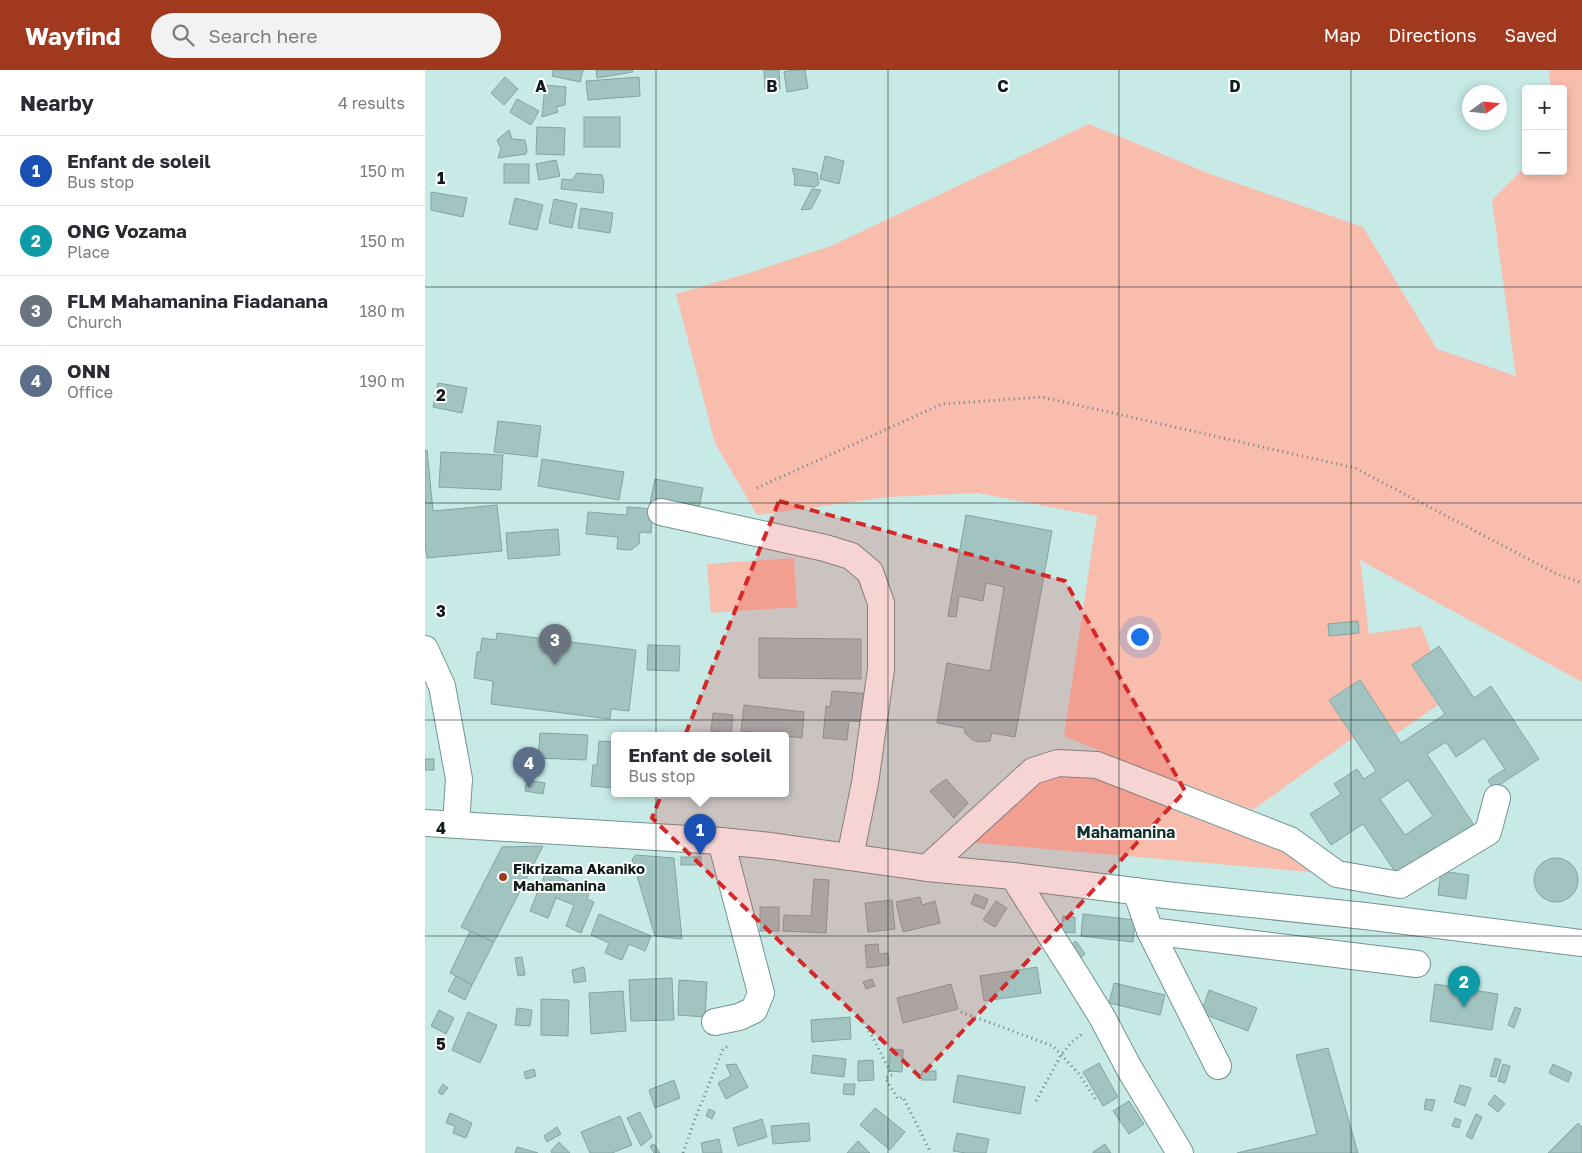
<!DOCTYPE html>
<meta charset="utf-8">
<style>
:root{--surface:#fff;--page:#f2f2f3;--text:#2b2b33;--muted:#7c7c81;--line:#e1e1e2;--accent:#a1391e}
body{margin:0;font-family:"Golos Text",sans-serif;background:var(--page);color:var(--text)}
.controls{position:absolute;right:15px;top:15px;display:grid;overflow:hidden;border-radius:5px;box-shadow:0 2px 8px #0003}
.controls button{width:45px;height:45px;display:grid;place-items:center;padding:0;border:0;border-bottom:1px solid var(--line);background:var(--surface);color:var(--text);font:25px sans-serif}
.compass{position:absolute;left:1037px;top:15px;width:45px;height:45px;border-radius:50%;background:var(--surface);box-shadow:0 2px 8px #0003;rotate:75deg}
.you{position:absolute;left:714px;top:566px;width:18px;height:18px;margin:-12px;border:4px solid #fff;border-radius:50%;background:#1a73e8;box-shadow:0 0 0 8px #1a73e833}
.badge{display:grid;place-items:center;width:32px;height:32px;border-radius:50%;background:var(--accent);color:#fff;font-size:16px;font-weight:700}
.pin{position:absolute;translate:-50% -41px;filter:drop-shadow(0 1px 2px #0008)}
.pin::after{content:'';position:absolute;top:26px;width:18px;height:15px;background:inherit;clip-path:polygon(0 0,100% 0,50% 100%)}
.popup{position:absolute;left:186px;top:662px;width:178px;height:65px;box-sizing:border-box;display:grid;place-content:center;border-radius:5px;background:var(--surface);filter:drop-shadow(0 1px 4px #0005);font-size:16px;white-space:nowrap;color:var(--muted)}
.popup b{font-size:19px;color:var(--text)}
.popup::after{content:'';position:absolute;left:50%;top:100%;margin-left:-10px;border:10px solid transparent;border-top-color:var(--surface)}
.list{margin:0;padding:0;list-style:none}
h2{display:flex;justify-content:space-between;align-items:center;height:65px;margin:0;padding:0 20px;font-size:21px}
h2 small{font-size:16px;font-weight:400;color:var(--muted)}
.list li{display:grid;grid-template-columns:32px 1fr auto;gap:15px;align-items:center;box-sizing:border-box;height:70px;padding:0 20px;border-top:1px solid var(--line)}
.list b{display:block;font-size:19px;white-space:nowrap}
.list p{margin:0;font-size:16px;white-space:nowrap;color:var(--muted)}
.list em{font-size:16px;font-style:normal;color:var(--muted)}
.icon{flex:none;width:28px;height:28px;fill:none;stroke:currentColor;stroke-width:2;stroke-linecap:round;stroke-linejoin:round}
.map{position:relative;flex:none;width:1157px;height:1083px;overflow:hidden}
header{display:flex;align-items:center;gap:30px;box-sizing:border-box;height:70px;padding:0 25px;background:var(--accent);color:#fff}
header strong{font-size:24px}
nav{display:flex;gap:28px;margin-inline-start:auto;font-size:18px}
.search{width:350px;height:45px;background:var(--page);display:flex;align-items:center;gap:12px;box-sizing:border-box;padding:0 18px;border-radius:28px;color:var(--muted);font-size:19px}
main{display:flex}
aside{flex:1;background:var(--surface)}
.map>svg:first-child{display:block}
.green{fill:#f9bdad}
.building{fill:#a2c4c1;stroke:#83a4a2;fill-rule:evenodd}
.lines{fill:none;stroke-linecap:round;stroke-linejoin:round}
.minor-casing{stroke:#739491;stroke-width:28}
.path{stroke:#6b8381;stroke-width:3;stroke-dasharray:1 4;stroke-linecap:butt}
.minor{stroke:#fff;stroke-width:26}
.marked{fill:#d62828;fill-opacity:0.2;stroke:#d62828;stroke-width:4;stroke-dasharray:10 6;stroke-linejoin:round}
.grid{fill:none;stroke:#0f1c1b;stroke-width:1;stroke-opacity:0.55}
.poi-dot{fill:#a1391e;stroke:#fff;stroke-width:2}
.labels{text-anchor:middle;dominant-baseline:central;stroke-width:4;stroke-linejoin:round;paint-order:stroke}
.poi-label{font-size:15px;font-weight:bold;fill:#0f1c1b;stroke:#fff;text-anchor:start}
.neighbourhood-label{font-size:16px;font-weight:bold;fill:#12312f;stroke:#fff}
.grid-label{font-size:16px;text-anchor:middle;font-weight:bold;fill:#0f1c1b;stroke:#fff;stroke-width:4;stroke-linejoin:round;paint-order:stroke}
</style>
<header>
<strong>Wayfind</strong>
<div class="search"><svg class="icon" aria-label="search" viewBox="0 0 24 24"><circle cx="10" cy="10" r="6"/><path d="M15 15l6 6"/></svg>Search here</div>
<nav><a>Map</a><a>Directions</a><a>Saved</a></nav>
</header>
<main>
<aside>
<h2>Nearby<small>4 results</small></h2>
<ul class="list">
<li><span class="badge" style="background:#1a4fb4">1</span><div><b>Enfant de soleil</b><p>Bus stop</p></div><em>150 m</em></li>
<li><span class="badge" style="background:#0f9aa8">2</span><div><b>ONG Vozama</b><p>Place</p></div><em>150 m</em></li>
<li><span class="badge" style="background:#6b7280">3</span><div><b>FLM Mahamanina Fiadanana</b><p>Church</p></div><em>180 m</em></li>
<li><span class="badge" style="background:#5c6f8a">4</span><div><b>ONN</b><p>Office</p></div><em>190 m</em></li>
</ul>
</aside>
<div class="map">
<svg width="1157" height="1083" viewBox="0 0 1157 1083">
<rect width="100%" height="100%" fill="#c7eae7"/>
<g class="green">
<polygon points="1124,0 1157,0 1157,612 935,490 944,564 996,556 1006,582 987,595 1013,635 971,664 934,610 904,630 929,667 828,740 730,704 639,666 672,446 553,423 463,427 332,445 290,373 251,224 324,203 406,176 664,54 785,104 938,157 1012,279 1091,306 1067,130 1101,96 1101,101 1138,101 1138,19 1126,19"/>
<polygon points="369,488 372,537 286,543 282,494"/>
<polygon points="671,704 860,776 897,803 542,772 615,705"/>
</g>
<g class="building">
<polygon points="128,0 158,0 155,12 127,6"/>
<polygon points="171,0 207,0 208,2 172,8"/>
<polygon points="339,0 354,0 355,19 340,20"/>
<polygon points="367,0 380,0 383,18 362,22 359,2"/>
<polygon points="80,7 93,19 79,35 66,23"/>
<polygon points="214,7 215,26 163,30 161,11"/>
<polygon points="120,15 141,17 140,35 131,37 133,42 117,47"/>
<polygon points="92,29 114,41 106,55 85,42"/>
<rect x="159" y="47" width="36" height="30"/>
<polygon points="112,57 140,58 139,85 111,84"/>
<polygon points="84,60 87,69 100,70 102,80 101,84 73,88 76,79 72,70"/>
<polygon points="400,86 419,91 414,114 395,109"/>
<polygon points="131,90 135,106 114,110 111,94"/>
<rect x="79" y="94" width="25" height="19"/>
<polygon points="367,98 392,103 394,114 390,117 369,115 370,108"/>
<polygon points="152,103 177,105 179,111 178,123 136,119 137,109 147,110"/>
<polygon points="387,119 396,120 386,139 376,140"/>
<polygon points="6,122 42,128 38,147 6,140"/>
<polygon points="90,128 118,135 112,160 84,154"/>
<polygon points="129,129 152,134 147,158 124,153"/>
<polygon points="156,138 188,143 185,163 153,158"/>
<polygon points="13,313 42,318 37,343 8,337"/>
<polygon points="73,351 116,356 112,387 69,382"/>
<polygon points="2,380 8,441 72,435 77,481 2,488 0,473 0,381"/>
<polygon points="16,382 78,385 76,420 14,417"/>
<polygon points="117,389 199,402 194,430 113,416"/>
<polygon points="230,409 278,418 273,443 225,433"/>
<polygon points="202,437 228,439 226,463 215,462 214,474 206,480 192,479 193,467 161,464 163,442 202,445"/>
<polygon points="541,445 627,461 590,667 567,663 565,671 555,672 548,670 540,663 539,658 512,653 522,593 565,601 579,517 561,513 558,531 534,526 531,547 523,546"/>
<polygon points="133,459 135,485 83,489 81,463"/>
<polygon points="933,551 934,563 904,566 903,554"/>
<polygon points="72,563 211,580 204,641 186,639 185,649 66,634 68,611 49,608 52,582 55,582 57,568 71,570"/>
<polygon points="334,568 436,569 436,609 334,608"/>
<polygon points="223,575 255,576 254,601 222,600"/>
<path d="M 1014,576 L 1049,628 L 1066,616 L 1114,689 L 1068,719 L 1063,710 L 1080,699 L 1059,668 L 1031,687 L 1021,672 L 1002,684 L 1051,758 L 975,809 L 938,754 L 906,775 L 885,744 L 916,724 L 909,714 L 932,699 L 939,709 L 951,701 L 904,630 L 935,610 L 976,673 L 1020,644 L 987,595 ZM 983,710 L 1008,746 L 980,765 L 955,729 Z"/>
<polygon points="407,621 444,624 441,652 424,651 422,670 398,668 401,636 405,637"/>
<polygon points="319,635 379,642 377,668 316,661"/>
<polygon points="288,643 308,645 306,664 286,661"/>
<polygon points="115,663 163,665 161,690 113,688"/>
<polygon points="174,671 190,672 190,718 166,716 168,695 172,695"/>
<rect x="0" y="689" width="9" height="11"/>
<polygon points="521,709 543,733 529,748 505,721"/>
<polygon points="102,710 120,713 118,724 100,721"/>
<polygon points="118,776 69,872 36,857 77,777"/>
<polygon points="211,785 249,788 257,869 230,866 207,789"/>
<rect x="256" y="787" width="20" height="8"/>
<circle cx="1131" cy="810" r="22"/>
<polygon points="1016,801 1044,805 1041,829 1013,825"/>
<polygon points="121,802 165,820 162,829 169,832 156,863 141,856 149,835 131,828 123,848 105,841"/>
<polygon points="389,809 404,810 401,863 358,861 359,845 386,846"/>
<polygon points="550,824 563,829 559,839 546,834"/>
<polygon points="495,827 497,835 510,831 515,853 478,862 471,832"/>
<polygon points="467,830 470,859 443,862 440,833"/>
<polygon points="571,831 582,838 570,857 558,850"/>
<rect x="335" y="837" width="19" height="24"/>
<polygon points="174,844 226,866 220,881 204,874 197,890 180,883 184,873 166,865"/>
<polygon points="658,844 710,850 708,872 656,866"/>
<polygon points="638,846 650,847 650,863 637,862"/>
<polygon points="45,861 69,872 47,915 25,903"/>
<polygon points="651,871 660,884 653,890 643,877"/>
<polygon points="453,874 454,884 463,883 464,895 442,898 440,875"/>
<polygon points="97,887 100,905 93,906 90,888"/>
<polygon points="159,897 161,911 149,913 147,900"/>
<polygon points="612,897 616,923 559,931 555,906"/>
<polygon points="31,906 47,915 40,930 23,921"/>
<polygon points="247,908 249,950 206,951 204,910"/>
<polygon points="447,909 450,916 441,919 438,912"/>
<polygon points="254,910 282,912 280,947 253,945"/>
<polygon points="689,913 740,925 735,945 684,933"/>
<polygon points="526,914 533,939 478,953 472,928"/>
<polygon points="1010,914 1073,924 1067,960 1005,951"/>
<polygon points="784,920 832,938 823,961 776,943"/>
<polygon points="198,921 201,961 166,964 164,923"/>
<polygon points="116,929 144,930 143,966 116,965"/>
<polygon points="1090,937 1096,939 1089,958 1083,955"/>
<polygon points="92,938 107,940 105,956 90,955"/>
<polygon points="14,940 29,948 21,964 6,956"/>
<polygon points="43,942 72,955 55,993 27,980"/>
<polygon points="425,947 426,969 387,972 386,950"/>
<polygon points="903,978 933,1083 812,1083 892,1064 871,985"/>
<polygon points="465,979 478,980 477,1002 464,1001"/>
<polygon points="388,985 421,989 419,1007 386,1003"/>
<polygon points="1070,988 1076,990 1071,1007 1065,1006"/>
<polygon points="448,990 449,1010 433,1011 433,991"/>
<polygon points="674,993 693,1027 678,1036 658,1002"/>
<polygon points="311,994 323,1017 301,1029 293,1013 306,1006 301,995"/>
<polygon points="1078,994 1085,996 1080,1013 1073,1011"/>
<polygon points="1128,994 1147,1003 1143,1012 1124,1003"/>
<polygon points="109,999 111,1006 101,1009 99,1002"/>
<rect x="497" y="1001" width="14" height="9"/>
<polygon points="533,1005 600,1017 595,1044 528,1032"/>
<polygon points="249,1010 255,1028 230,1038 224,1020"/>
<polygon points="18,1014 23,1018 17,1025 13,1022"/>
<polygon points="419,1014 430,1014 429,1025 418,1024"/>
<polygon points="1035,1015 1046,1018 1040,1036 1029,1032"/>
<polygon points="1070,1025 1080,1034 1073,1042 1063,1034"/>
<polygon points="1001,1029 1010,1030 1007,1041 999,1039"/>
<polygon points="704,1031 719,1054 704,1064 688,1041"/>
<polygon points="450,1038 480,1062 465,1080 435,1055"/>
<polygon points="284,1039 290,1042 287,1049 281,1046"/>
<polygon points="215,1042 227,1067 216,1076 202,1048"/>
<polygon points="25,1043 47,1053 41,1068 28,1063 30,1056 21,1053"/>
<polygon points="1051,1044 1057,1047 1047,1069 1041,1066"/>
<polygon points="195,1046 207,1075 187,1083 165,1083 156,1062"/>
<polygon points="1030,1048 1036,1050 1034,1058 1027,1056"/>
<polygon points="337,1049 342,1067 313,1076 308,1058"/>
<polygon points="384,1053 385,1071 348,1074 346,1056"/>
<polygon points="1153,1053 1157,1057 1157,1083 1123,1083"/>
<polygon points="132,1057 136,1064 122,1072 119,1066"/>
<polygon points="532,1063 564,1069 561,1083 541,1083 528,1081"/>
<polygon points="294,1069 297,1083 278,1083 276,1073"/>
<polygon points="433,1071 445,1083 422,1083"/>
<polygon points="134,1072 145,1083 127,1083 126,1081"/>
<polygon points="229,1074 235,1083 229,1083 225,1076"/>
<polygon points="680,1074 686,1083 668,1083 668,1082"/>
<polygon points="92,1077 113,1083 90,1083"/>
</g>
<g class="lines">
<g class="minor-casing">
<g id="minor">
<polyline points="236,442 400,478 426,486 445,502 456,533 456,599 440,713 425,787"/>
<polyline points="0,579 17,616 34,709 31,754"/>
<polyline points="0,753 296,771 346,776 502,798 588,806 749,826 940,846 1157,873"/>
<polyline points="502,798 608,701 633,693 672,695 865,770 912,804 975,815 1063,762 1072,728"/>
<polyline points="588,806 651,905 677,947 704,998 755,1083"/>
<polyline points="711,821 725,861 793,996"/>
<polyline points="725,861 992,894"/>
<polyline points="290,952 314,947 329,940 336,923 296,771"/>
</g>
</g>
<g class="path">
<polyline points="332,418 517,334 617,327 930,398 1132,504 1157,513"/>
<polyline points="536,942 628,976 654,1004 671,1030"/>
<polyline points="433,944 448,968 467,1005 460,1008 473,1029 478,1027 506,1083"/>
<polyline points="611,1031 636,985 646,973 659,962"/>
<polyline points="258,1083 270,1049 298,979 305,975"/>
</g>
<use href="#minor" class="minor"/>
</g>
<path class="marked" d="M 354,431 L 640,511 L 760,721 L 495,1007 L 227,748 Z"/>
<path class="grid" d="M 231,0 L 231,1083M 463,0 L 463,1083M 694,0 L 694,1083M 926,0 L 926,1083M 0,217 L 1157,217M 0,433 L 1157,433M 0,650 L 1157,650M 0,866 L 1157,866"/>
<circle class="poi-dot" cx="78" cy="807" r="5"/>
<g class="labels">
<g class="poi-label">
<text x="88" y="798">Fikrizama Akaniko<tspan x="88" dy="17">Mahamanina</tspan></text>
</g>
<g class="neighbourhood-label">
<text x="701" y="762">Mahamanina</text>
</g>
</g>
<g class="grid-label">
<text x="116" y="22">A</text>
<text x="347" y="22">B</text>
<text x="578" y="22">C</text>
<text x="810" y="22">D</text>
<text x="16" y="114">1</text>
<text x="16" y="331">2</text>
<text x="16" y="547">3</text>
<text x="16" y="764">4</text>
<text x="16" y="980">5</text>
</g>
</svg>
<div class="controls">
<button>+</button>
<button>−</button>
</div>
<svg class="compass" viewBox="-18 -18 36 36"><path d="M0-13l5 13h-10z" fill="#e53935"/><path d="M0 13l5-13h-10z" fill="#7c7c81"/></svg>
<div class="you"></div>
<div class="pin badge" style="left:275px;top:785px;background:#1a4fb4">1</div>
<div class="popup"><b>Enfant de soleil</b>Bus stop</div>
<div class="pin badge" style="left:1039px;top:937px;background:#0f9aa8">2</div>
<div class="pin badge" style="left:130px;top:595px;background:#6b7280">3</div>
<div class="pin badge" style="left:104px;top:718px;background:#5c6f8a">4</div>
</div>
</main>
